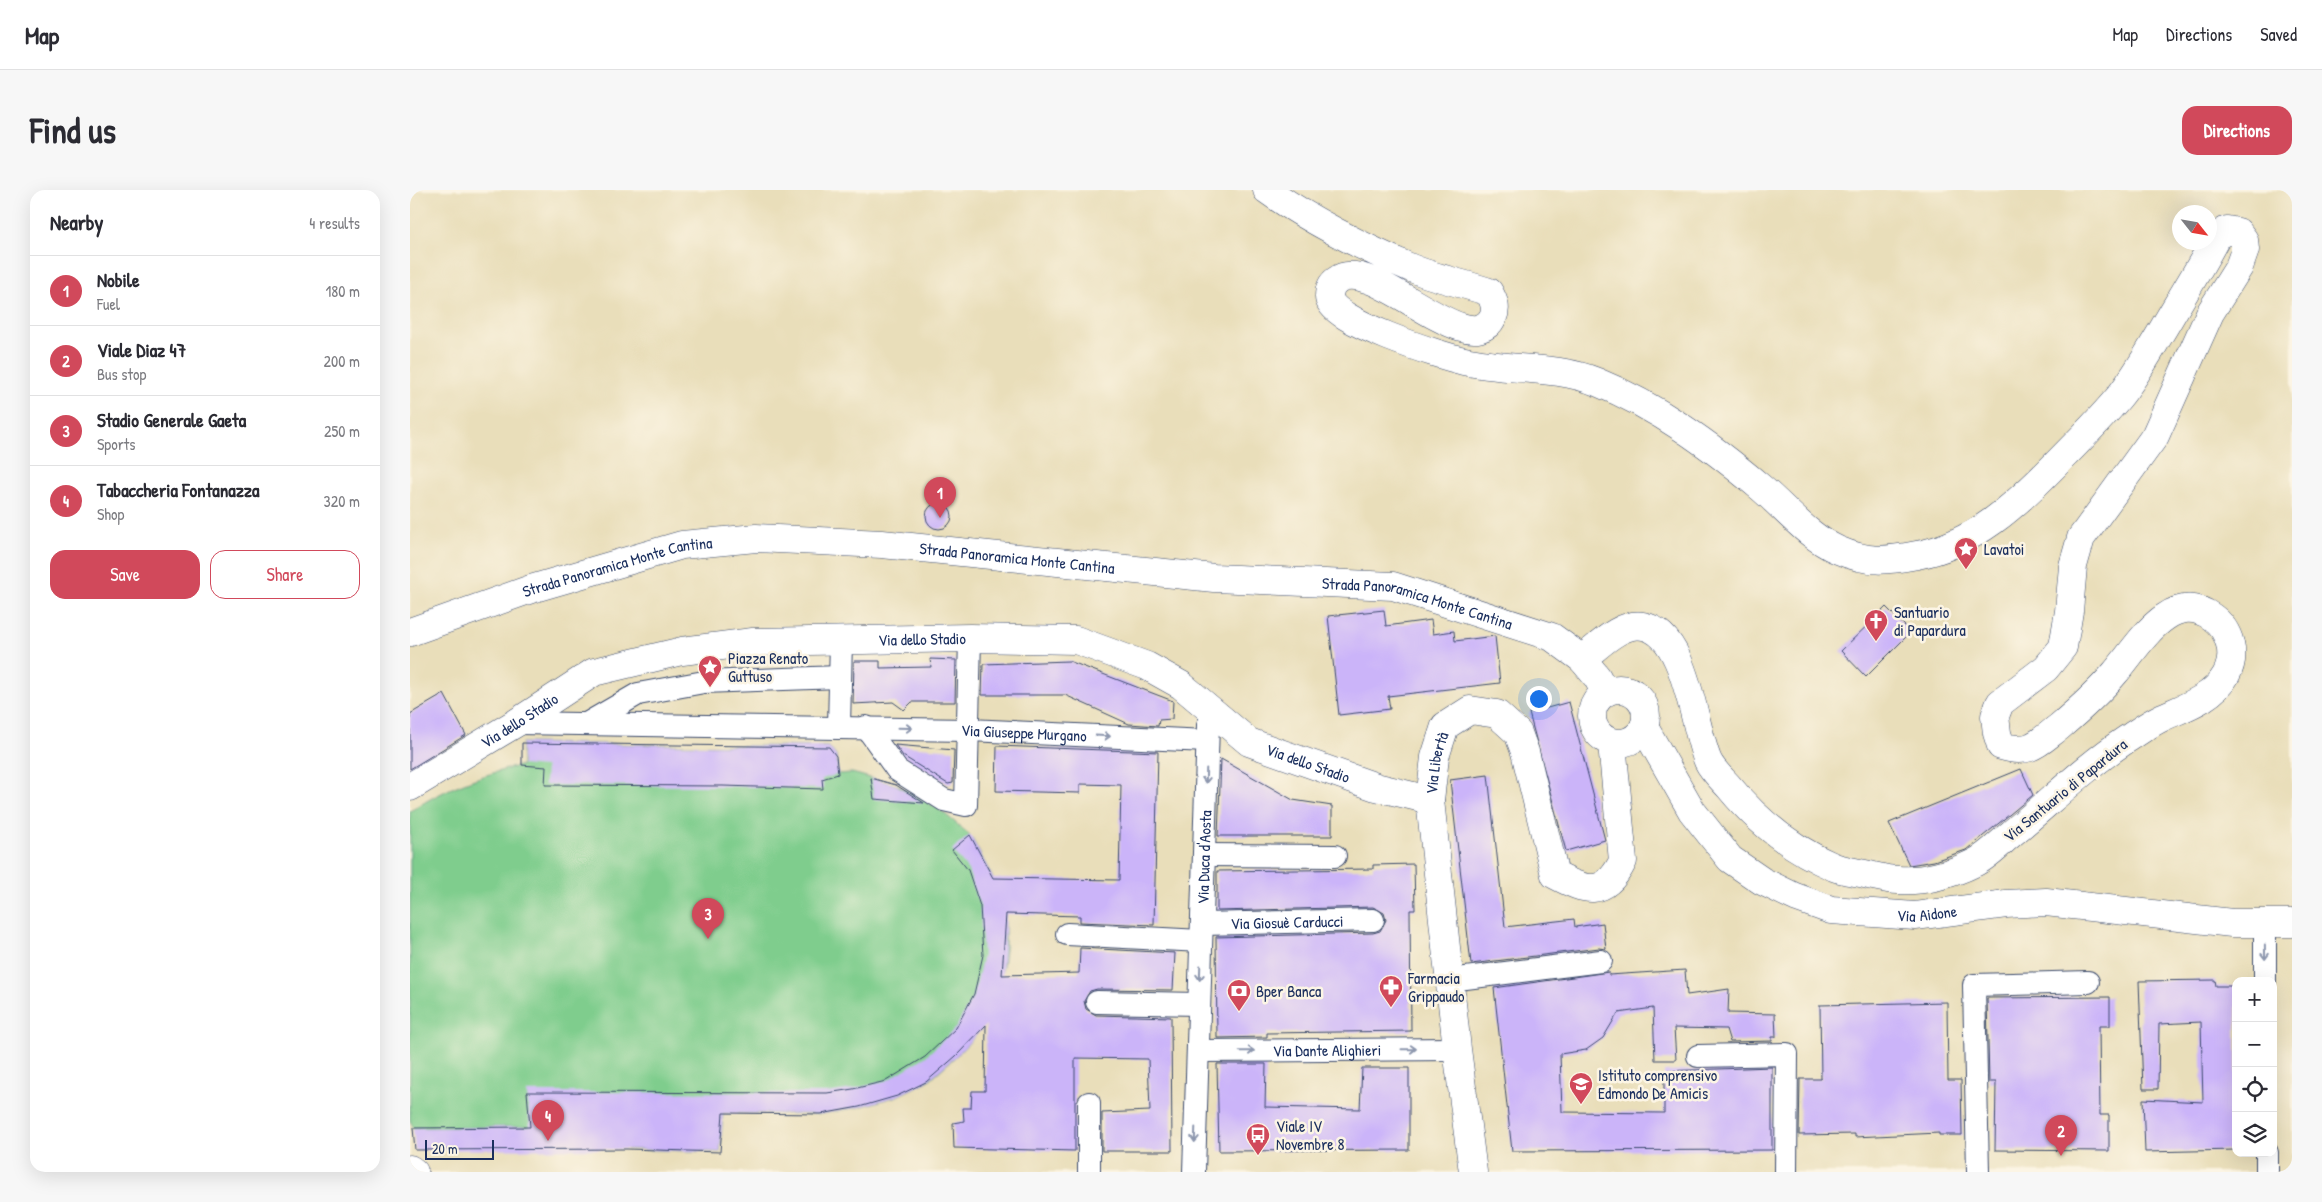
<!DOCTYPE html>
<meta charset="utf-8">
<style>
:root{--surface:#fff;--page:#f7f7f7;--text:#2b2b33;--muted:#7c7c81;--line:#e1e1e2;--accent:#d1495b}
body{margin:0;font-family:"Patrick Hand",sans-serif;background:var(--page);color:var(--text)}
.controls{position:absolute;right:15px;bottom:15px;display:grid;overflow:hidden;border-radius:10px;box-shadow:0 5px 20px #0002}
.controls button{width:45px;height:45px;display:grid;place-items:center;padding:0;border:0;border-bottom:1px solid var(--line);background:var(--surface);color:var(--text);font:25px sans-serif}
.compass{position:absolute;left:1762px;top:15px;width:45px;height:45px;border-radius:50%;background:var(--surface);box-shadow:0 5px 20px #0002;rotate:121deg}
.scale{position:absolute;left:15px;bottom:12px;width:69px;box-sizing:border-box;padding-left:5px;border:2px solid #1b2f5e;border-top:0;font-size:14px;line-height:18px;white-space:nowrap;color:#1b2f5e;-webkit-text-stroke:4px #fcf5e5;paint-order:stroke}
.you{position:absolute;left:1128px;top:508px;width:18px;height:18px;margin:-12px;border:4px solid #fff;border-radius:50%;background:#1a73e8;box-shadow:0 0 0 8px #1a73e833}
.badge{display:grid;place-items:center;width:32px;height:32px;border-radius:50%;background:var(--accent);color:#fff;font-size:16px;font-weight:700}
.pin{position:absolute;translate:-50% -41px;filter:drop-shadow(0 1px 2px #0008)}
.pin::after{content:'';position:absolute;top:26px;width:18px;height:15px;background:inherit;clip-path:polygon(0 0,100% 0,50% 100%)}
.list{margin:0;padding:0;list-style:none}
h2{display:flex;justify-content:space-between;align-items:center;height:65px;margin:0;padding:0 20px;font-size:21px}
h2 small{font-size:16px;font-weight:400;color:var(--muted)}
.list li{display:grid;grid-template-columns:32px 1fr auto;gap:15px;align-items:center;box-sizing:border-box;height:70px;padding:0 20px;border-top:1px solid var(--line)}
.list b{display:block;font-size:19px;white-space:nowrap}
.list p{margin:0;font-size:16px;white-space:nowrap;color:var(--muted)}
.list em{font-size:16px;font-style:normal;color:var(--muted)}
.actions{display:flex;gap:10px;padding:15px 20px}
.actions a{flex:1;padding:11px 0;border:1px solid var(--accent);border-radius:15px;text-align:center;font-size:18px;color:var(--accent)}
.actions .main{background:var(--accent);color:#fff}
.icon{flex:none;width:28px;height:28px;fill:none;stroke:currentColor;stroke-width:2;stroke-linecap:round;stroke-linejoin:round}
.map{position:relative;flex:none;width:1882px;height:982px;overflow:hidden;border-radius:15px}
header{display:flex;align-items:center;gap:30px;box-sizing:border-box;height:70px;padding:0 25px;background:var(--surface);border-bottom:1px solid var(--line)}
header strong{font-size:24px}
nav{display:flex;gap:28px;margin-inline-start:auto;font-size:18px}
.intro{display:flex;align-items:center;justify-content:space-between;box-sizing:border-box;height:120px;padding:0 30px}
h1{margin:0;font-size:35px}
.button{padding:12px 22px;border-radius:15px;background:var(--accent);color:#fff;font-size:18px;font-weight:700}
main{display:flex;gap:30px;padding:0 30px}
aside{flex:1;background:var(--surface);border-radius:15px;box-shadow:0 5px 20px #0002}
.map>svg:first-child{display:block}
.green{fill:#7fcd8d;stroke:#4d7e76}
.building{fill:#cbb4f9}
.lines{fill:none;stroke-linecap:round;stroke-linejoin:round}
.minor-casing{stroke:#3a496c;stroke-width:24}
.tertiary-casing{stroke:#3a496c;stroke-width:29}
.minor{stroke:#fff;stroke-width:22}
.tertiary{stroke:#fff;stroke-width:28}
.oneway{stroke:#8d97ae}
.labels{text-anchor:middle;dominant-baseline:central;stroke-width:5;stroke-linejoin:round;paint-order:stroke}
.poi-label{font-size:16px;fill:#1b2f5e;stroke:#fcf5e5;text-anchor:start}
.street-label{font-size:16px;fill:#1b2f5e;stroke:#fcf5e5}
</style>
<header>
<strong>Map</strong>
<nav><a>Map</a><a>Directions</a><a>Saved</a></nav>
</header>
<div class="intro"><h1>Find us</h1><a class="button">Directions</a></div>
<main>
<aside>
<h2>Nearby<small>4 results</small></h2>
<ul class="list">
<li><span class="badge">1</span><div><b>Nobile</b><p>Fuel</p></div><em>180 m</em></li>
<li><span class="badge">2</span><div><b>Viale Diaz 47</b><p>Bus stop</p></div><em>200 m</em></li>
<li><span class="badge">3</span><div><b>Stadio Generale Gaeta</b><p>Sports</p></div><em>250 m</em></li>
<li><span class="badge">4</span><div><b>Tabaccheria Fontanazza</b><p>Shop</p></div><em>320 m</em></li>
</ul>
<div class="actions"><a class="main">Save</a><a>Share</a></div>
</aside>
<div class="map">
<svg width="1882" height="982" viewBox="0 0 1882 982">
<rect width="100%" height="100%" fill="#fcf5e5"/>
<filter id="ink" filterUnits="userSpaceOnUse"><feTurbulence type="fractalNoise" baseFrequency=".02" numOctaves="2"/><feDisplacementMap in="SourceGraphic" scale="10" xChannelSelector="R" yChannelSelector="G"/><feConvolveMatrix kernelMatrix="1 2 1 2 8 2 1 2 1" color-interpolation-filters="sRGB"/></filter>
<filter id="wash" filterUnits="userSpaceOnUse"><feTurbulence type="fractalNoise" baseFrequency=".0096" numOctaves="4" result="noise"/><feDisplacementMap in="SourceGraphic" scale="20" xChannelSelector="R" yChannelSelector="G"/><feGaussianBlur stdDeviation="1.12" result="paint"/><feColorMatrix in="noise" values="0 0 0 0 0 0 0 0 0 0 0 0 0 0 0 0 0 1.4 0 .05"/><feComposite in="paint" operator="in"/></filter>
<g filter="url(#wash)">
<rect width="100%" height="100%" fill="#e9deba"/>
<path class="green" d="M 112,553 L 419,557 L 426,566 L 428,584 L 442,583 L 489,596 L 529,619 L 560,645 L 585,692 L 595,724 L 595,759 L 593,776 L 585,806 L 566,845 L 546,866 L 518,891 L 487,906 L 449,917 L 411,924 L 313,923 L 310,962 L 217,959 L 217,936 L 3,938 L 0,930 L 0,621 C 40,596 66,587 112,575 Z"/>
<g id="blocks">
<g class="building">
<circle cx="529" cy="326" r="13"/>
<polygon points="1476,417 1501,442 1456,487 1431,461"/>
<polygon points="974,420 976,436 1021,430 1023,444 1044,441 1045,451 1085,446 1090,493 978,506 980,519 929,525 918,426"/>
<polygon points="520,469 546,470 545,512 502,512 494,520 483,512 443,514 444,471 470,471 470,478 521,477"/>
<polygon points="659,471 763,511 762,529 749,530 748,536 719,534 655,505 572,505 573,474"/>
<polygon points="34,504 56,545 0,579 0,524"/>
<polygon points="1159,512 1195,650 1156,661 1119,523"/>
<polygon points="112,553 419,557 426,566 428,584 412,589 413,599 313,596 135,595 136,577 112,575"/>
<polygon points="485,555 544,560 543,593 538,594 493,566"/>
<polygon points="587,556 748,562 744,735 670,732 670,726 596,724 592,785 669,783 670,758 765,763 763,800 687,799 680,801 674,811 676,819 686,825 761,827 762,961 692,961 692,923 740,921 738,869 665,868 665,961 544,958 543,933 554,931 553,918 561,918 562,901 575,901 576,835 546,866 516,892 487,906 449,917 411,924 313,923 310,962 217,959 5,960 3,938 120,937 117,902 417,903 443,899 476,891 515,867 546,838 564,804 573,765 570,716 558,680 542,660 560,645 583,688 709,690 711,595 670,594 670,603 586,601"/>
<polygon points="811,569 883,610 922,616 922,646 808,646"/>
<polygon points="1611,579 1623,605 1605,620 1556,660 1524,671 1499,675 1479,633"/>
<polygon points="1078,585 1095,737 1164,729 1165,737 1193,733 1196,759 1189,758 1061,774 1040,590"/>
<polygon points="461,588 486,595 514,613 464,609"/>
<polygon points="1004,674 1005,720 1000,720 1001,841 857,843 857,847 807,848 806,747 963,743 970,741 976,730 974,723 963,717 807,721 807,681 963,679 963,675"/>
<polygon points="1275,780 1277,805 1319,799 1318,823 1365,824 1366,847 1362,847 1362,851 1320,852 1316,839 1264,838 1266,870 1245,870 1243,818 1208,823 1193,848 1176,860 1150,864 1152,922 1254,923 1254,881 1362,877 1362,960 1102,961 1084,798 1199,782 1199,785"/>
<polygon points="1805,790 1806,796 1826,796 1826,960 1735,962 1733,909 1793,912 1791,832 1749,834 1748,899 1733,899 1729,791"/>
<polygon points="1700,807 1700,836 1689,836 1690,925 1699,925 1699,961 1585,960 1586,892 1579,892 1577,808"/>
<polygon points="1537,812 1538,890 1551,890 1552,945 1529,945 1529,943 1445,947 1445,944 1389,945 1390,889 1411,889 1410,815"/>
<polygon points="807,874 856,874 855,917 950,919 952,878 999,878 999,960 809,961"/>
</g>
</g>
</g>
<g filter="url(#ink)">
<use href="#blocks" fill-opacity="0" stroke="#3a496c" stroke-width="1"/>
<g class="lines">
<g class="minor-casing">
<g id="minor">
<path id="s1" d="M 106,533 L 559,540 L 797,551"/>
<polyline points="178,533 228,504 294,492 430,487"/>
<polyline points="429,537 431,450"/>
<polyline points="456,537 487,580 534,610 556,615 560,448"/>
<polyline points="794,665 925,666"/>
<polyline points="1855,733 1855,791"/>
<path id="s2" d="M 792,734 L 963,730"/>
<polyline points="657,744 791,751"/>
<polyline points="1040,790 1191,771"/>
<polyline points="687,812 789,814"/>
<path id="s3" d="M 788,861 L 1047,859"/>
<polyline points="1288,866 1377,864 1376,982"/>
<polyline points="679,913 679,982"/>
<path id="s4" d="M 784,982 L 798,535"/>
<polyline points="1568,982 1564,795 1678,792"/>
<polyline points="1857,982 1857,963"/>
</g>
</g>
<g class="tertiary-casing">
<g id="tertiary">
<path d="M 857,0 C 896,28 954,58 999,77 C 1024,88 1053,93 1079,102 C 1084,111 1087,118 1083,127 C 1059,175 962,63 927,90 C 921,94 919,101 919,107 C 918,131 1032,166 1054,171 C 1098,181 1145,175 1187,192 C 1248,217 1300,255 1350,297 C 1375,318 1398,347 1428,360 C 1458,373 1476,371 1507,365 C 1563,355 1606,315 1645,275 C 1667,253 1689,231 1709,207 C 1726,186 1739,162 1753,139 C 1771,108 1790,78 1807,46 L 1817,40 L 1828,42 L 1834,50 L 1835,60 L 1829,77 L 1800,123 L 1745,246 L 1671,348 L 1663,376 L 1659,421 L 1653,457 L 1636,478 L 1590,513 L 1585,526 L 1587,543 L 1591,556 C 1620,565 1628,553 1649,537 C 1669,520 1688,503 1705,483 C 1728,457 1760,397 1802,427 C 1820,440 1827,465 1816,485 C 1803,508 1775,517 1753,527 C 1740,533 1728,542 1717,549 C 1675,577 1640,612 1601,644 C 1590,653 1577,667 1564,673 C 1542,684 1513,692 1488,690 C 1479,690 1468,687 1459,685 C 1448,682 1435,681 1424,677 C 1384,660 1348,632 1320,598 C 1313,590 1302,580 1298,571 C 1283,537 1277,443 1233,436 C 1210,432 1188,457 1172,469"/>
<path id="s5" d="M 0,442 L 121,399 L 272,355 L 346,348 L 472,354 L 804,388 L 983,396 L 1142,447 L 1172,469 L 1187,487 L 1195,502"/>
<circle cx="1209" cy="526" r="27"/>
<path id="s6" d="M 1234,537 L 1282,621 L 1320,669 L 1352,691 L 1385,707 L 1421,720 L 1505,726 L 1596,714 L 1636,712 L 1822,733 L 1882,733"/>
<path id="s7" d="M 0,597 L 106,533 L 184,482 L 272,461 L 343,452 L 560,448 L 666,450 L 737,476 L 771,495 L 839,552 L 966,597 L 1020,610"/>
<polyline points="0,979 4,982"/>
<path id="s8" d="M 1063,982 L 1047,859 L 1020,610 L 1025,567 L 1035,536 L 1060,520 L 1087,524 L 1108,543 L 1115,562 L 1145,685 C 1177,702 1195,707 1213,671 L 1202,553"/>
</g>
</g>
<use href="#minor" class="minor"/>
<use href="#tertiary" class="tertiary"/>
</g>
<defs><path id="oneway-shaft" d="M-6 0H5M1.5-3L5.5 0L1.5 3" fill="none" stroke-width="1.6" stroke-linecap="round" stroke-linejoin="round" transform="scale(1.25)"/></defs>
<g class="oneway">
<use href="#oneway-shaft" transform="translate(495 538) rotate(1)"/>
<use href="#oneway-shaft" transform="translate(693 546) rotate(3)"/>
<use href="#oneway-shaft" transform="translate(796 586) rotate(92)"/>
<use href="#oneway-shaft" transform="translate(1855 762) rotate(89)"/>
<use href="#oneway-shaft" transform="translate(790 783) rotate(92)"/>
<use href="#oneway-shaft" transform="translate(999 859) rotate(-1)"/>
<use href="#oneway-shaft" transform="translate(837 861) rotate(-1)"/>
<use href="#oneway-shaft" transform="translate(785 945) rotate(92)"/>
</g>
</g>
<defs>
<g id="sight-pin" transform="scale(1.25)"><path d="M0 17L-7.5 6A9.5 9.5 0 1 1 7.5 6Z" fill="#d1495b" stroke="#fcf5e5"/><path d="M0-6L1.8-2.2L6-1.7L2.9 1.2L3.7 5.4L0 3.3L-3.7 5.4L-2.9 1.2L-6-1.7L-1.8-2.2Z" fill="#fff"/></g>
<g id="church-pin" transform="scale(1.25)"><path d="M0 17L-7.5 6A9.5 9.5 0 1 1 7.5 6Z" fill="#d1495b" stroke="#fcf5e5"/><path d="M-1.2-6h2.4v3.5h3.3v2.4h-3.3V6h-2.4V-.1h-3.3v-2.4h3.3Z" fill="#fff"/></g>
<g id="pharmacy-pin" transform="scale(1.25)"><path d="M0 17L-7.5 6A9.5 9.5 0 1 1 7.5 6Z" fill="#d1495b" stroke="#fcf5e5"/><path d="M-2-6h4v4h4v4h-4v4h-4v-4h-4v-4h4Z" fill="#fff"/></g>
<g id="bank-pin" transform="scale(1.25)"><path d="M0 17L-7.5 6A9.5 9.5 0 1 1 7.5 6Z" fill="#d1495b" stroke="#fcf5e5"/><path d="M-6-4H6V4H-6ZM0-2.3a2.3 2.3 0 1 0 0 4.6a2.3 2.3 0 1 0 0-4.6Z" fill="#fff"/></g>
<g id="school-pin" transform="scale(1.25)"><path d="M0 17L-7.5 6A9.5 9.5 0 1 1 7.5 6Z" fill="#d1495b" stroke="#fcf5e5"/><path d="M0-5L7-2L0 1L-7-2ZM-4 1L0 2.5L4 1V4Q0 6-4 4Z" fill="#fff"/></g>
<g id="bus-pin" transform="scale(1.25)"><path d="M0 17L-7.5 6A9.5 9.5 0 1 1 7.5 6Z" fill="#d1495b" stroke="#fcf5e5"/><path d="M-5-6H5V4H4V6H2V4H-2V6H-4V4H-5ZM-3.5-4V0h7V-4ZM-3.5 1.2v1.5H-2V1.2ZM2 1.2v1.5H3.5V1.2Z" fill="#fff"/></g>
</defs>
<g fill-rule="evenodd">
<use href="#sight-pin" x="1556" y="359"/>
<use href="#church-pin" x="1466" y="431"/>
<use href="#sight-pin" x="300" y="477"/>
<use href="#pharmacy-pin" x="981" y="797"/>
<use href="#bank-pin" x="829" y="801"/>
<use href="#school-pin" x="1171" y="894"/>
<use href="#bus-pin" x="848" y="945"/>
</g>
<g class="labels">
<g class="poi-label">
<text x="1574" y="359">Lavatoi</text>
<text x="1484" y="422">Santuario<tspan x="1484" dy="18">di Papardura</tspan></text>
<text x="318" y="468">Piazza Renato<tspan x="318" dy="18">Guttuso</tspan></text>
<text x="998" y="788">Farmacia<tspan x="998" dy="18">Grippaudo</tspan></text>
<text x="846" y="801">Bper Banca</text>
<text x="1188" y="885">Istituto comprensivo<tspan x="1188" dy="18">Edmondo De Amicis</tspan></text>
<text x="866" y="936">Viale IV<tspan x="866" dy="18">Novembre 8</tspan></text>
</g>
<g class="street-label">
<text stroke="none"><textPath href="#s5" startOffset="622">Strada Panoramica Monte Cantina</textPath></text>
<text stroke="none"><textPath href="#s5" startOffset="218">Strada Panoramica Monte Cantina</textPath></text>
<text stroke="none"><textPath href="#s5" startOffset="1026">Strada Panoramica Monte Cantina</textPath></text>
<text stroke="none"><textPath href="#s7" startOffset="548">Via dello Stadio</textPath></text>
<text stroke="none"><textPath href="#s7" startOffset="128">Via dello Stadio</textPath></text>
<text stroke="none"><textPath href="#s1" startOffset="508">Via Giuseppe Murgano</textPath></text>
<text stroke="none"><textPath href="#s7" startOffset="968">Via dello Stadio</textPath></text>
<text stroke="none"><textPath href="#s8" startOffset="412">Via Libertà</textPath></text>
<text transform="translate(1655 600) rotate(-39)">Via Santuario di Papardura</text>
<text stroke="none"><textPath href="#s4" startOffset="315">Via Duca d'Aosta</textPath></text>
<text stroke="none"><textPath href="#s6" startOffset="368">Via Aidone</textPath></text>
<text stroke="none"><textPath href="#s2" startOffset="85">Via Giosuè Carducci</textPath></text>
<text stroke="none"><textPath href="#s3" startOffset="129">Via Dante Alighieri</textPath></text>
</g>
</g>
</svg>
<div class="controls">
<button>+</button>
<button>−</button>
<button><svg class="icon" aria-label="locate" viewBox="0 0 24 24"><circle cx="12" cy="12" r="6"/><path d="M12 2v4M12 18v4M2 12h4M18 12h4"/></svg></button>
<button><svg class="icon" aria-label="layers" viewBox="0 0 24 24"><path d="M12 4l9 5-9 5-9-5zM3 14l9 5 9-5"/></svg></button>
</div>
<svg class="compass" viewBox="-18 -18 36 36"><path d="M0-13l5 13h-10z" fill="#e53935"/><path d="M0 13l5-13h-10z" fill="#7c7c81"/></svg>
<div class="scale">20 m</div>
<div class="you"></div>
<div class="pin badge" style="left:530px;top:328px">1</div>
<div class="pin badge" style="left:1651px;top:966px">2</div>
<div class="pin badge" style="left:298px;top:749px">3</div>
<div class="pin badge" style="left:138px;top:951px">4</div>
</div>
</main>
